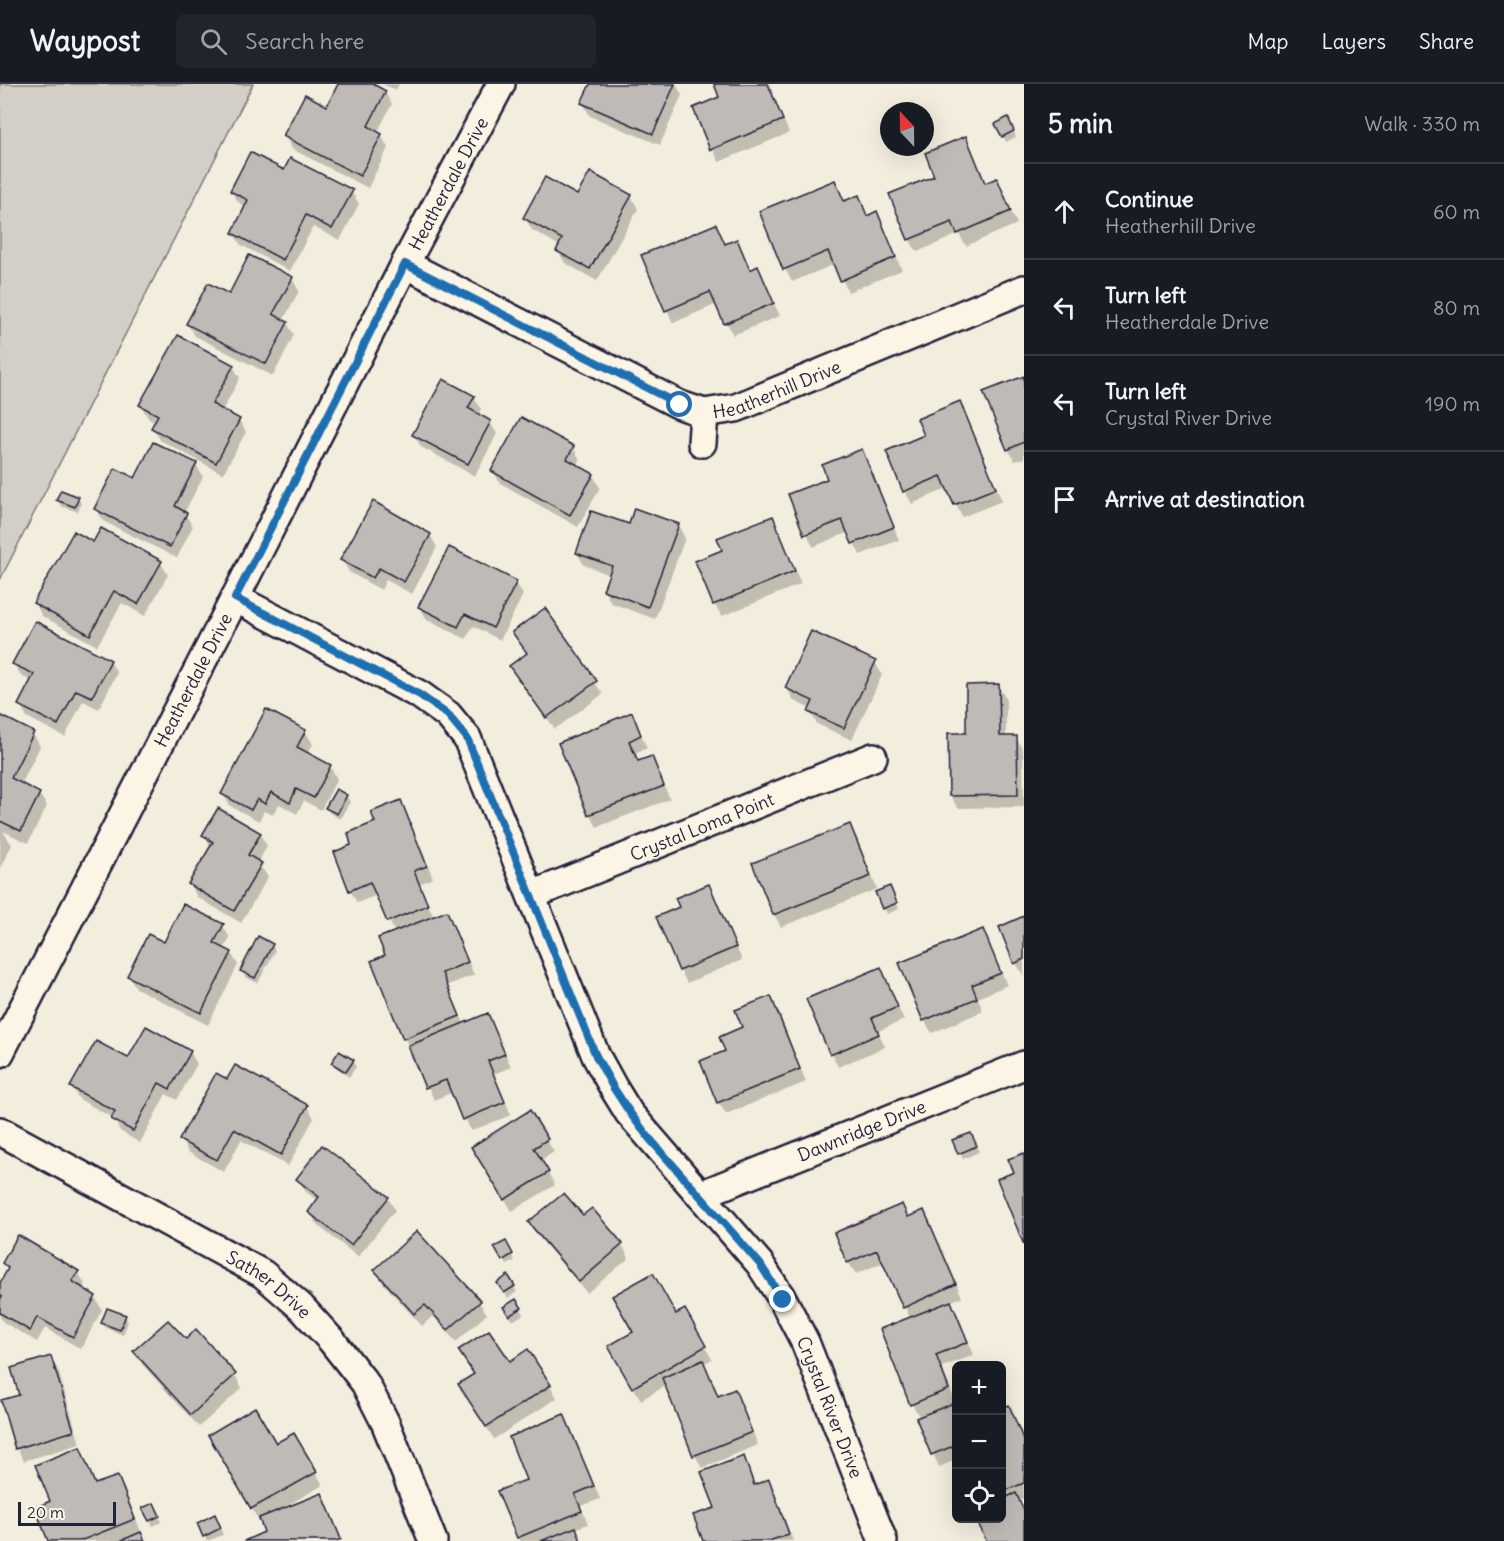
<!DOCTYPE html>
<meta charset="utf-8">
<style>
:root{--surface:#171b24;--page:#20242c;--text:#f1f3f6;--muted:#9ea1a6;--line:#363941}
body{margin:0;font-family:Delius,sans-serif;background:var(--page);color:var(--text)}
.controls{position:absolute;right:18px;bottom:18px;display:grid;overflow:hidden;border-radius:9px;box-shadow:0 6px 24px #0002}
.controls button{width:54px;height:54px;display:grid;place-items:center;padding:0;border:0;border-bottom:2px solid var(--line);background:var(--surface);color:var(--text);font:30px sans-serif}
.compass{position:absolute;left:880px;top:18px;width:54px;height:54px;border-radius:50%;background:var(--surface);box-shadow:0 6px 24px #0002;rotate:338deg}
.scale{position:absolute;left:18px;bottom:15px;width:98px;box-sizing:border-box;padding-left:6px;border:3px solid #22223b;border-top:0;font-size:16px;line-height:21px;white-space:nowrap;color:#22223b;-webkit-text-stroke:4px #fcf5e5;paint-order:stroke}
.stop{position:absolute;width:18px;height:18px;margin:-14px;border:4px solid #1f6fb2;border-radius:50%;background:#fff}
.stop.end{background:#1f6fb2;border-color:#fff;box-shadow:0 2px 6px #0008}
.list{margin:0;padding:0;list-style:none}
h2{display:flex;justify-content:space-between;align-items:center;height:78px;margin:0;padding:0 24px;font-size:26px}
h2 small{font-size:20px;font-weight:400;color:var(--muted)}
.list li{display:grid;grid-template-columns:39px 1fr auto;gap:18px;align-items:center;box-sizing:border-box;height:96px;padding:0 24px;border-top:2px solid var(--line)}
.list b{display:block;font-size:22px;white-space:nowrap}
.list p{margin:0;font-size:20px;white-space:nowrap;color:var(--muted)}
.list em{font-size:20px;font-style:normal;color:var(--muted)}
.icon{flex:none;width:33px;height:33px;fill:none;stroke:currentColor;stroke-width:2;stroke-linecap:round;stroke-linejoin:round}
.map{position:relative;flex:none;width:1024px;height:1457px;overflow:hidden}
header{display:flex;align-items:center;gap:36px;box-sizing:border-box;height:84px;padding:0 30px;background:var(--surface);border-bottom:2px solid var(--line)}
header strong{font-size:28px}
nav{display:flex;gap:33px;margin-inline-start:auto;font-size:21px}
.search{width:420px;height:54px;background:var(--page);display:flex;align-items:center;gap:15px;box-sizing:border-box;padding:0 21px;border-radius:9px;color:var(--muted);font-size:22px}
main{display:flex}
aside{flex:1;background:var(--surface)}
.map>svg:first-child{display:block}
.green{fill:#d4cfc6;stroke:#7b7880;stroke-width:1.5}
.shadow{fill:#0003}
.building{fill:#bfbab6;stroke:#22223b;stroke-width:1.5}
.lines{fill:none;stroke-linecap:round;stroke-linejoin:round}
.street-casing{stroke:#22223b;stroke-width:32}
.street{stroke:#fcf5e5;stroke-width:27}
.route{stroke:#1f6fb2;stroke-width:8}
.labels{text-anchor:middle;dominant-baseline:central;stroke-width:6;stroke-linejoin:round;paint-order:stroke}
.street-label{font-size:18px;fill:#22223b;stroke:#fcf5e5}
</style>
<header>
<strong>Waypost</strong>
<div class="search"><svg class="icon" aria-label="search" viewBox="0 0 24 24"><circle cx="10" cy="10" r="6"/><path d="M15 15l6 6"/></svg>Search here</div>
<nav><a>Map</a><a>Layers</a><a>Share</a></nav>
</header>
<main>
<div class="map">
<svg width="1024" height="1457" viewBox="0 0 1024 1457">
<rect width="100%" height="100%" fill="#f3edde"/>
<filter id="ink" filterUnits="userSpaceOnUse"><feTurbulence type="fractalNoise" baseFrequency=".0167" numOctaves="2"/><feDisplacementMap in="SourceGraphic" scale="12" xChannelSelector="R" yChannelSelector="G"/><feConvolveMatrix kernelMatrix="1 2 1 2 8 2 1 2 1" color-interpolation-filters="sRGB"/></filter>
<g filter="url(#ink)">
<polygon class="green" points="0,0 253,0 0,496"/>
<g class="shadow">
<polygon points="340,0 370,0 385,8 392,20 377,49 381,51 388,64 368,104 292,65 285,52 328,24"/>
<polygon points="382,0 399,0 396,6"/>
<polygon points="591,0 676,0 682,11 660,61 590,32 583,19"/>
<polygon points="715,0 769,0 789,49 719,78 695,25 721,14"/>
<polygon points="1011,41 1016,53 1006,58 1003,52"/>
<polygon points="965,54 986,100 996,96 1017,140 966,162 959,150 917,168 909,155 936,92"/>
<polygon points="284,88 351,107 359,120 340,156 313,143 290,187 241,161 233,149 246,123 239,119 231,107"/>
<polygon points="834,98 845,119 858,113 868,133 876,129 902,186 848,208 835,180 792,198 785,185"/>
<polygon points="631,112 638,125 597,197 565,179 558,167 560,162 532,146 525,134 578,113"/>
<polygon points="716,141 726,161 736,157 751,187 758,184 780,232 733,251 717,220 673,239 643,172"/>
<polygon points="292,194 299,207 283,237 287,239 294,251 273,292 195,252 188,240"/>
<polygon points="233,282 240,294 222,327 239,336 246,348 223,390 160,356 153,344 156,338 148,334 141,321"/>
<polygon points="1024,294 1024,374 1015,377 1008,365"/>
<polygon points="474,313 481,325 478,331 490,338 497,350 475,392 421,363 414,351"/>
<polygon points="959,319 966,331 1002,417 962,433 948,404 912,420 905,407 926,352"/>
<polygon points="573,363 580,376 576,382 593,391 600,404 578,443 500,399 493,387"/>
<polygon points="861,367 869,379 899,456 860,471 849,448 813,463 790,411 829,395"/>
<polygon points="196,380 203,393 184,429 193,442 177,474 103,437 96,424 135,396"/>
<polygon points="78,414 81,420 78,428 61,422 58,416"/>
<polygon points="772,434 779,446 801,500 722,532 714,520"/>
<polygon points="678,441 685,454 655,535 611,519 604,506 610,491 584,481 577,469 629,442"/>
<polygon points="430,451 437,463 412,510 386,496 381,506 349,488 342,476"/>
<polygon points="93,460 161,479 168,491 145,532 122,519 97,562 42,532 35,519"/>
<polygon points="516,499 523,511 500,556 473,542 466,555 427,536 420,523"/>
<polygon points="544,526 603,610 555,645 518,594"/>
<polygon points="110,577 117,589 99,625 83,617 65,653 27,633 20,621 32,597 21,592 14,580"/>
<polygon points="875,578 882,591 852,656 817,640 810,628 811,625 794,617 787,604"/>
<polygon points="998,602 1006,614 1006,653 1016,653 1023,666 1024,723 958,724 950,712 968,650"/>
<polygon points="632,630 647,664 635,670 639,678 651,674 670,715 597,743 590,731 560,660"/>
<polygon points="0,633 33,650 40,662 21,701 39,710 47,722 28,759 3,747 12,761 0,784"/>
<polygon points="305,647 313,660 307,670 330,682 337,695 321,726 304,717 297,730 279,720 273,731 264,727 259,737 230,722 223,710"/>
<polygon points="346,712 350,718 340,735 330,729 327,724"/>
<polygon points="400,718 407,730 433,794 420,800 434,834 446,829 453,841 474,891 448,901 464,940 488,931 511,983 494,990 511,1031 471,1047 453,1008 434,1016 412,966 404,954 387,872 395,849 377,811 357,819 350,806 353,762"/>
<polygon points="850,742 857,754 877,805 781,843 774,830"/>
<polygon points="260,750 267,762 258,779 268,793 241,839 197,813 190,800 211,764 204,751"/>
<polygon points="708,801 742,876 687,899 680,886"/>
<polygon points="892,809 899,825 887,830 884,824"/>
<polygon points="1024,834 1024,891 1023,891 1016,879"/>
<polygon points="223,842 230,854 224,865 231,869 238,881 208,941 136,904 129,892 164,860"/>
<polygon points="982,847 1007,901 978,914 983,927 932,949 924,936 901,880"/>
<polygon points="272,861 275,867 258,899 245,893 242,887"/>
<polygon points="880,885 904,936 878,947 885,963 838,983 808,916"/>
<polygon points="770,914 778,926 806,998 726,1030 718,1018 727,968 744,944"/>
<polygon points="190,968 197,980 177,1016 166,1010 140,1059 120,1047 113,1034 79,1015 72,1003 129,976"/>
<polygon points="353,977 356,983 349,993 337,984 333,979"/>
<polygon points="307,1022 314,1034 288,1082 241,1056 224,1088 188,1068 181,1056"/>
<polygon points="530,1029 554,1068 541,1076 555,1101 512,1127 480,1076"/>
<polygon points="974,1056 979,1068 963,1075 960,1069"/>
<polygon points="298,1095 388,1114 395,1126 358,1173 317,1141 310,1128 318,1117 305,1107"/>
<polygon points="902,1122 909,1134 923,1128 931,1140 962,1213 950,1218 958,1231 974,1271 942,1283 956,1320 956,1376 939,1383 918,1335 920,1334 912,1320 910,1234 884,1178 856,1190 848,1178"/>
<polygon points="592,1126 622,1161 629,1174 587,1209 537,1151 530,1139 583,1134"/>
<polygon points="505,1159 515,1177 507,1181 496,1164"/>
<polygon points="4,1179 78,1188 85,1200 82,1205 95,1213 102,1226 81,1265 45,1244 37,1258 3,1238 0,1233 0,1202 8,1187"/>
<polygon points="376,1186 479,1218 487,1230 456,1258 433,1232 422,1242 383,1199"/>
<polygon points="508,1193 517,1208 508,1214 499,1199"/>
<polygon points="515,1217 524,1230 513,1237 505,1224"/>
<polygon points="684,1227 712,1275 703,1280 719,1313 734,1307 741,1320 758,1361 702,1384 695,1371 667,1301 641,1316 610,1263"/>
<polygon points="125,1232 128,1238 123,1251 106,1244 103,1238"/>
<polygon points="196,1248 235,1291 242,1304 199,1343 142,1280 135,1268 186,1257"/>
<polygon points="51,1273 58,1286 80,1360 24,1377 17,1364 21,1312"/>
<polygon points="510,1279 550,1301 557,1314 494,1355 467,1313"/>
<polygon points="1009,1323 1024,1356 1024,1414 1019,1416 1024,1426 1024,1457 1002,1434 1002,1325"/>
<polygon points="564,1332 571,1344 600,1415 581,1422 588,1440 575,1445 582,1457 520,1457 518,1453 528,1396"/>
<polygon points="210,1351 275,1361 294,1351 323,1401 281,1425 282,1426 321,1410 342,1457 248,1457 266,1449 262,1436 259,1437"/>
<polygon points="79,1365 96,1402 118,1393 125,1406 141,1448 140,1449 145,1457 49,1457 52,1418"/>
<polygon points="743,1374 756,1402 768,1397 775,1409 793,1457 704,1457 717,1425"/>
<polygon points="156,1427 162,1438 153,1442 150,1436"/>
<polygon points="218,1438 223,1451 207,1457 204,1452"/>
</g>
<g class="building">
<polygon points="338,0 373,0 386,7 368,42 382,50 360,92 283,52 305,10 327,22"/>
<polygon points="590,0 675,0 653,50 581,19"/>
<polygon points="714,0 768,0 783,36 710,66 693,24 719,13"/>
<polygon points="1008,33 1014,47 1002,53 995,40"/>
<polygon points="966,52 985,99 997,94 1011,127 957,150 952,138 908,156 889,110 934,92 925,69"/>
<polygon points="250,68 284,86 290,74 353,106 332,145 306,131 283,176 232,149 248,116 230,107"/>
<polygon points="590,88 632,111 590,185 556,167 562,155 523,134 545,93 577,111"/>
<polygon points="835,96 844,117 859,111 867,132 877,127 896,173 840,197 828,167 783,186 759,127"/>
<polygon points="716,140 725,160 737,155 750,186 758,182 774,219 724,240 710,208 665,227 641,171"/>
<polygon points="249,171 293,193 273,230 288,238 266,280 186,240 208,199 229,210"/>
<polygon points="178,251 234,281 212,320 240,335 216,379 151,344 158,331 139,321"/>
<polygon points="1024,292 1024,358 1007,366 983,308"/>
<polygon points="443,295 475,312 468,324 491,337 468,380 412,351"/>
<polygon points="960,317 996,404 954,421 941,392 903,408 886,367 924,351 917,335"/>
<polygon points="521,333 574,362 567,375 594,390 570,431 491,387"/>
<polygon points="153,358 197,379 175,422 187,429 170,463 94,425 115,384 135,394"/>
<polygon points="862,365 894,443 852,460 842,436 804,451 788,410 827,395 822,381"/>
<polygon points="61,406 79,413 75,423 56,416"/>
<polygon points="373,417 431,450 404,498 379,484 373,494 340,476"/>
<polygon points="634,424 679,440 648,523 603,506 612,482 576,469 591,427 629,440"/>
<polygon points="773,432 795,487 713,521 695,477 722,466 717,454"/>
<polygon points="101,444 162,477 138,520 114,507 90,551 33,519 74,447 93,458"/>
<polygon points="449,463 517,497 493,544 465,530 458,543 418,523"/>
<polygon points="545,524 597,597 546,634 509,582 527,569 512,548"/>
<polygon points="35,537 111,576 92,613 76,606 58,641 18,621 34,590 12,580"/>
<polygon points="811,547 876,577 844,644 808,628 813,617 785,604"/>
<polygon points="999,600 1000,652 1017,652 1018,711 949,712 948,649 966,649 966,601"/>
<polygon points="266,625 306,646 297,663 331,681 314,714 296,705 290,719 271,708 265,720 257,715 251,726 221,710"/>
<polygon points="632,628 641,651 629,657 638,677 652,672 664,702 588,731 558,659"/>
<polygon points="0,631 34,648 11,694 40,709 21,747 0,737"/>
<polygon points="336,705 347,711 337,730 325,724"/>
<polygon points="401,716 427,782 414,787 428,821 387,838 370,798 349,807 334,768 351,761 348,749 375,738 371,728"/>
<polygon points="218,724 261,749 248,771 262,779 234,827 188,800 213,758 202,751"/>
<polygon points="850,740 871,792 773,831 752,779"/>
<polygon points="709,800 736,863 679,887 656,833 679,823 675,814"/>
<polygon points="890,802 897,819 882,825 875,808"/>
<polygon points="183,820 224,840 214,859 232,868 201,929 127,892 148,850 164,858"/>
<polygon points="447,827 468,878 442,889 460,932 403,955 371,877 385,871 378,854"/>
<polygon points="1024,832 1024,875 1014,880 999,843"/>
<polygon points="983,845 1001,889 972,901 977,914 923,937 899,879"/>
<polygon points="258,852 273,860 255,894 240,887"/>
<polygon points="881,883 898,923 872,934 879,950 830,971 806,915"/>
<polygon points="771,912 800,985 717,1019 700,977 725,967 719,953 742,943 735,926"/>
<polygon points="488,929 505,970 488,977 505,1018 462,1036 446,996 425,1004 408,962"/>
<polygon points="146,942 191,967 170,1005 159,999 133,1047 111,1035 115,1027 70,1003 96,957 128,974"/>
<polygon points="339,967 354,976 346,988 331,979"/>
<polygon points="235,981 308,1021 281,1071 234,1045 217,1076 179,1056 216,989 227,995"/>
<polygon points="530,1026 548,1055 534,1064 549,1088 504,1116 471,1063"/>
<polygon points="971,1049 977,1062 958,1070 952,1056"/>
<polygon points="322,1061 389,1113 351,1161 308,1128 319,1113 296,1095"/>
<polygon points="1024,1069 1024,1161 997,1095 1014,1088 1008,1075"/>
<polygon points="564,1109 583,1131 592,1124 623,1160 579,1198 528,1138"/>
<polygon points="902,1120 908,1133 924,1126 956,1200 903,1224 877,1166 847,1179 834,1149"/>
<polygon points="417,1147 481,1217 448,1246 425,1221 414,1230 374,1186"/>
<polygon points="18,1151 79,1187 72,1197 96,1212 73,1253 37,1233 30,1247 0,1229 0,1216 2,1212 0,1211 0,1199 8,1184 2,1179"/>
<polygon points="506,1157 513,1170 502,1177 494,1163"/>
<polygon points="653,1189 676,1230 685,1225 706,1262 632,1304 608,1262 633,1248 612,1212"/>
<polygon points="508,1191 515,1202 504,1209 497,1199"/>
<polygon points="516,1215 522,1224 509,1232 503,1223"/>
<polygon points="951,1217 968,1258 936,1271 949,1305 910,1321 880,1245"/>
<polygon points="107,1224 126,1231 120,1246 101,1239"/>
<polygon points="168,1236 186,1255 196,1245 236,1290 191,1331 133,1267"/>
<polygon points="489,1246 510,1277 528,1265 551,1301 486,1343 458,1300 474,1290 458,1266"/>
<polygon points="51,1272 74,1347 15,1365 1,1316 19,1311 11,1284"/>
<polygon points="703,1276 718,1312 735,1305 752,1348 693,1372 662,1294"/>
<polygon points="956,1318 956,1361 931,1371 916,1334"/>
<polygon points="1009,1321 1024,1357 1024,1399 1002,1408 1002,1324"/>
<polygon points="255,1323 276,1359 294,1349 317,1388 251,1425 208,1351"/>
<polygon points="564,1330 594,1402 575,1410 582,1427 517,1454 497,1407 526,1396 509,1353"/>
<polygon points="80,1363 95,1400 118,1392 135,1435 80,1457 48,1457 35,1424 50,1417 35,1381"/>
<polygon points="744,1372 754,1401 769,1395 789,1450 769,1457 703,1457 693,1431 715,1424 701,1388"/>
<polygon points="322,1409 341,1455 336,1457 244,1457 264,1448 259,1434"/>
<polygon points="1016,1409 1024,1427 1024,1457 986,1457 976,1434 1002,1434 1002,1415"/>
<polygon points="154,1419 160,1432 149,1437 142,1424"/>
<polygon points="215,1430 221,1444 203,1453 197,1439"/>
<polygon points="576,1443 581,1457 541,1457"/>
<polygon points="141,1448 145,1457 120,1457"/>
</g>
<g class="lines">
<g class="street-casing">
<g id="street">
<path id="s1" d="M 405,180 L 680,321 L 704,329 L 736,324 L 1024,205"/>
<polyline points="702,359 704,329"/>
<path id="s2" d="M 235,514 L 420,611 L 448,631 L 467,654 L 596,972 L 613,1003 L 629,1029 L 760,1180 L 783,1216 L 805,1258 L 883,1457"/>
<path id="s3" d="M 532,811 L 873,673"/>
<path id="s4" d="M 0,969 L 235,514 L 405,180 L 501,0"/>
<path id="s5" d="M 0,1047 L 263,1190 L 301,1223 L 332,1257 L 365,1299 L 385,1338 L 433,1457"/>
<path id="s6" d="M 700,1111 L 1024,981"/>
</g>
</g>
<use href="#street" class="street"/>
</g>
</g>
<g class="lines" filter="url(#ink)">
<polyline class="route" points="680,321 405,180 235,514 420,611 448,631 467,654 596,972 613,1003 630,1029 649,1054 760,1180 783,1216"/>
</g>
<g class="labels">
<g class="street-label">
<text stroke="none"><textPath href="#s4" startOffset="978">Heatherdale Drive</textPath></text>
<text stroke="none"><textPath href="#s1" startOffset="411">Heatherhill Drive</textPath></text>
<text stroke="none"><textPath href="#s4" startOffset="420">Heatherdale Drive</textPath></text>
<text stroke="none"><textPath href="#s3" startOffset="183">Crystal Loma Point</textPath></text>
<text stroke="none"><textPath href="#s6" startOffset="174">Dawnridge Drive</textPath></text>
<text stroke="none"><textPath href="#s5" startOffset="310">Sather Drive</textPath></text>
<text stroke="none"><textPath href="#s2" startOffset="1042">Crystal River Drive</textPath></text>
</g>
</g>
</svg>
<div class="controls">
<button>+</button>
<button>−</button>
<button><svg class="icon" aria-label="locate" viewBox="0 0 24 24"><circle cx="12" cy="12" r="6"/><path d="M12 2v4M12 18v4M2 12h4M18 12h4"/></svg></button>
</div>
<svg class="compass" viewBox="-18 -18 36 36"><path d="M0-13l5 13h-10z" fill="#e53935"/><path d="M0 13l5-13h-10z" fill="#9ea1a6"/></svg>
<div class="scale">20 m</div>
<div class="stop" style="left:680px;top:321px"></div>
<div class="stop end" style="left:783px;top:1216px"></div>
</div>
<aside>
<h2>5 min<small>Walk · 330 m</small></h2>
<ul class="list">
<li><svg class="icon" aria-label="ahead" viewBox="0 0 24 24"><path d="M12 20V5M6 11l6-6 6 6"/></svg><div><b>Continue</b><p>Heatherhill Drive</p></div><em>60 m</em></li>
<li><svg class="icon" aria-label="left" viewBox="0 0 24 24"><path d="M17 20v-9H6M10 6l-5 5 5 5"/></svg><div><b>Turn left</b><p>Heatherdale Drive</p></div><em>80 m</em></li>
<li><svg class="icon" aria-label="left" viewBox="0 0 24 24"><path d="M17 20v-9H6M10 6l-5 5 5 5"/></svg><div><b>Turn left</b><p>Crystal River Drive</p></div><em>190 m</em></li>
<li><svg class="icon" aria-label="arrive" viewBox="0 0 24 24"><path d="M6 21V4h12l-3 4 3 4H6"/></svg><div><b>Arrive at destination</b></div></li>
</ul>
</aside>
</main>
